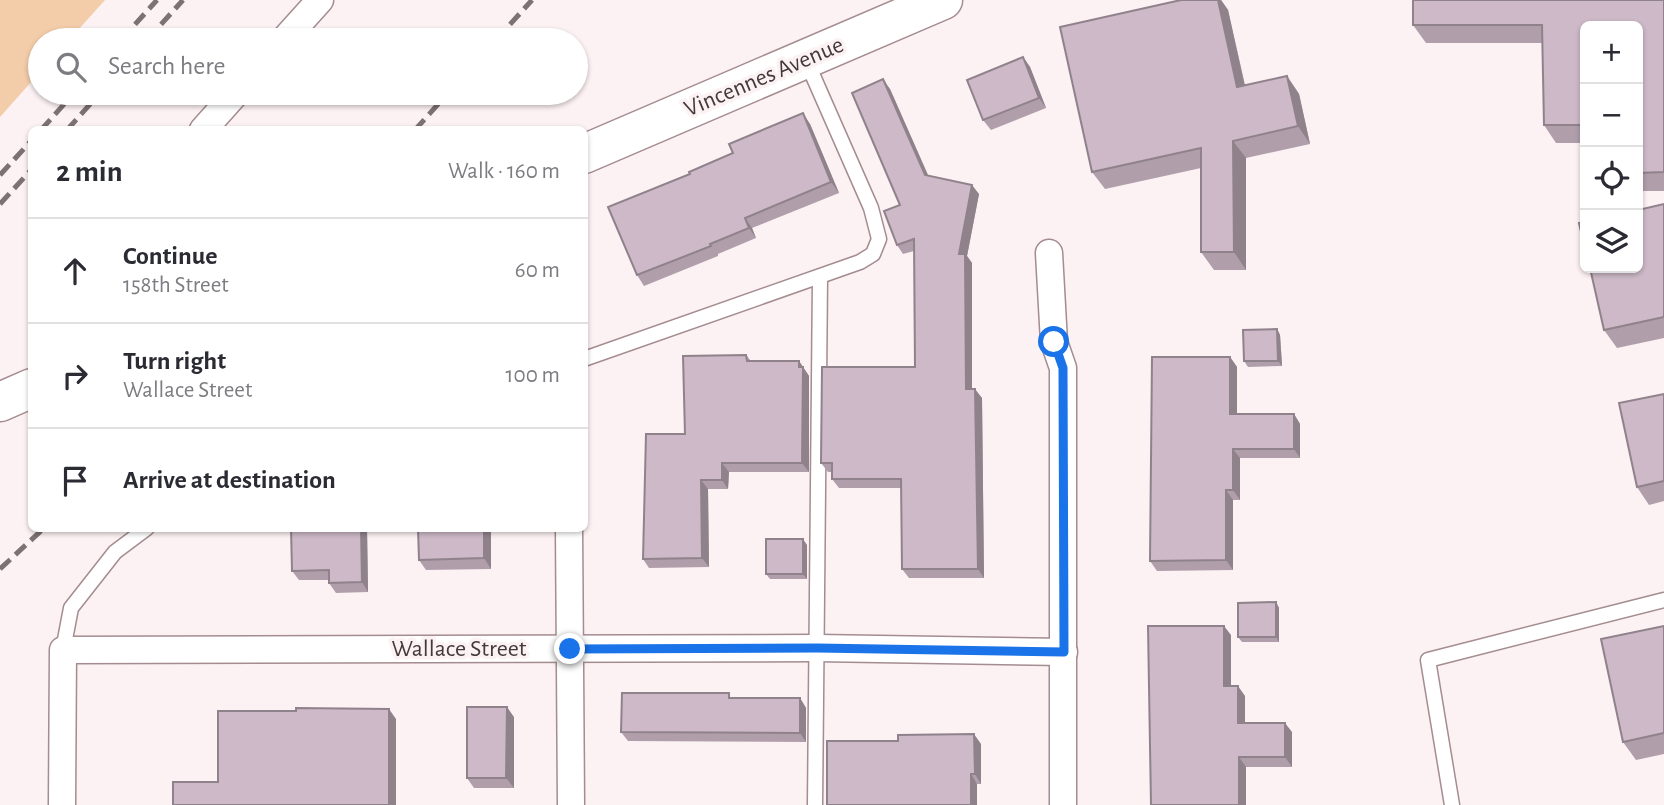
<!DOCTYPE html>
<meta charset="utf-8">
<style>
:root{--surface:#fff;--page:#f2f2f3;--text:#2b2b33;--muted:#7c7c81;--line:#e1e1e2}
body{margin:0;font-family:"Alegreya Sans",sans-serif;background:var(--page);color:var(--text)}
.controls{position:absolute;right:21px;top:21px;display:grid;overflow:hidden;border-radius:10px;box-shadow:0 2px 5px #0004}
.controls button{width:63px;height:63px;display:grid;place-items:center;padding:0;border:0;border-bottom:2px solid var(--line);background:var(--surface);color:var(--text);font:35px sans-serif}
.stop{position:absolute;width:21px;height:21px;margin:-16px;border:5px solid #1a73e8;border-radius:50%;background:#fff}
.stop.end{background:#1a73e8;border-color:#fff;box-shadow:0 2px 7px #0008}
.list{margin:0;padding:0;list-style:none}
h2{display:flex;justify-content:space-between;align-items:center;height:91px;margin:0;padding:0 28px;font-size:30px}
h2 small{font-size:23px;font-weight:400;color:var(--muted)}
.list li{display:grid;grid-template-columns:46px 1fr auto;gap:21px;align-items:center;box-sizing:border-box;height:105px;padding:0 28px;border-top:2px solid var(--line)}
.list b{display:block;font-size:26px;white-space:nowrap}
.list p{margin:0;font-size:23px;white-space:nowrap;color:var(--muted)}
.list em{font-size:23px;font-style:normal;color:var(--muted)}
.icon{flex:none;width:38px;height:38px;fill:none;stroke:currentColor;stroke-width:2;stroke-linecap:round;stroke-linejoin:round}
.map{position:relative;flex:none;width:1664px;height:805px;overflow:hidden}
.search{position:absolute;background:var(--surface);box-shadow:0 2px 5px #0004;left:28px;top:28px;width:560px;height:77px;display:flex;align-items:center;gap:18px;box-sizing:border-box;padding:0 24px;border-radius:38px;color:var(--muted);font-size:26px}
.panel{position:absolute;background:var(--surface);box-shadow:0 2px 5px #0004;left:28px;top:126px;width:560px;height:406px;border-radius:10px}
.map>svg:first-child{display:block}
.green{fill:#f3cda9}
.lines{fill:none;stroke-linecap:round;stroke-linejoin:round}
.lane-casing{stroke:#a48c90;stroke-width:17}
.street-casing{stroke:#a48c90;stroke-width:29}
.secondary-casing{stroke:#a48c90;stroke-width:41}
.lane{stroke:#fff;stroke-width:14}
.street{stroke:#fff;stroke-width:26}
.secondary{stroke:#fff;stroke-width:38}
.rail{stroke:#7c7173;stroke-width:5;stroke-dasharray:14 7;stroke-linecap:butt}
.wall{fill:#b09fab}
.shaded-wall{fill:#90828b}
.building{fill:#cdb9c7;stroke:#90828b;stroke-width:2}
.route{stroke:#1a73e8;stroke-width:9}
.labels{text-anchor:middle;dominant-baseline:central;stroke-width:7;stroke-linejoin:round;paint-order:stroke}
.street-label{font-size:24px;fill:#43383a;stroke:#fcf1f3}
</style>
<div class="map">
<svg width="1664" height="805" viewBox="0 0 1664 805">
<rect width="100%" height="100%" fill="#fcf1f3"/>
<polygon class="green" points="0,0 105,0 69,40 40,40 40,72 0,117"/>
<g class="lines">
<g class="lane-casing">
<g id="lane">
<polyline points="584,359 860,262 873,254 879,239 871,208 806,60"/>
<polyline points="63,650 71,608 115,552 147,528"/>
<polyline points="815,805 820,277"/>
<polyline points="1452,805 1428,660 1664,600"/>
</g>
</g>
<g class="street-casing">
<g id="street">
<polyline points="284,40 320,0"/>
<polyline points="203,130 236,93"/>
<polyline points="1049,253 1054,342 1063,368 1063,805"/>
<polyline points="569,528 571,805"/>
<polyline points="62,805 63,650 817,648 1064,652"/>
</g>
</g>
<g class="secondary-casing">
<g id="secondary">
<polyline points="584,154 943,0"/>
<polyline points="0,402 32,388"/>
</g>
</g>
<use href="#lane" class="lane"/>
<use href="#street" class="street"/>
<use href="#secondary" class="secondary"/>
<g class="rail">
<polyline points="121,40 157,0"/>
<polyline points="147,40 183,0"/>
<polyline points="496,40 532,0"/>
<polyline points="41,130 74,93"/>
<polyline points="67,130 100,93"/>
<polyline points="415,130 448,93"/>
<polyline points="0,175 32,140"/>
<polyline points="0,204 32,169"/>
<polyline points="0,569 44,528"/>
</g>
</g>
<g class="wall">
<polygon points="1181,0 1221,0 1228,10 1245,85 1287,76 1299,94 1310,144 1246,158 1246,270 1214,270 1201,252 1201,168 1105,189 1092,172"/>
<polygon points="1664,0 1664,191 1638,191 1638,26 1585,26 1585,143 1556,143 1544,125 1542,43 1426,43 1413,25"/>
<polygon points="1023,57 1030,67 1046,108 991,130 983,120"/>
<polygon points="890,89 928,176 979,194 967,256 972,263 972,389 982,398 984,578 909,578 902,569 901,488 839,488 832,479 832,472 828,472 821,463 915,367 914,251 903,254 897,245 900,205"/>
<polygon points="810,124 839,193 752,228 756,238 718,254 718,256 644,286 637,275 690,174"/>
<polygon points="1664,204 1664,338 1617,348 1604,330"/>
<polygon points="1277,329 1280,335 1282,366 1248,367 1244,361"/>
<polygon points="746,355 751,361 799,361 809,376 809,472 729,472 728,489 708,489 709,567 649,568 643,559 685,434"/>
<polygon points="1230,357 1237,367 1237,414 1294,414 1300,424 1300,458 1240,458 1240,500 1233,500 1233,570 1157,571 1150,561"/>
<polygon points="1664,394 1664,501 1649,505 1637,487"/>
<polygon points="291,528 367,528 368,592 336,593 329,583 329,580 299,580 292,571"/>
<polygon points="418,528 491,528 491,569 426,570 419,560"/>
<polygon points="807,545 807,579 770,579 766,574"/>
<polygon points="1276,602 1279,608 1279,642 1242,642 1238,637"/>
<polygon points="1664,626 1664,754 1636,760 1623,742"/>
<polygon points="1231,635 1231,686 1245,696 1245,723 1292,732 1292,767 1246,767 1246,805 1151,805"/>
<polygon points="732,698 800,698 806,708 806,742 628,741 621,732"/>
<polygon points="514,717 514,788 474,788 467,778"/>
<polygon points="898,741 981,744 981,784 977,784"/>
</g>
<g class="shaded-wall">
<polygon points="1218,0 1221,0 1228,10 1249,105 1237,87"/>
<polygon points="1023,57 1030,67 1046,108 1039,98"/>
<polygon points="1287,76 1299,94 1310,144 1298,126"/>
<polygon points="883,79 890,89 932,184 925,175"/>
<polygon points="803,113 810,124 839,193 831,182"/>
<polygon points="1233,141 1246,158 1246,270 1234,252"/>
<polygon points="972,185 979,194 967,256 972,263 972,398 966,389 959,254"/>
<polygon points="745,218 752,228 756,238 749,228"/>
<polygon points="1277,329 1280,335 1282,366 1278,361"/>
<polygon points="1230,357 1237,367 1237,424 1230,414"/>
<polygon points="799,361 809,376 809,472 802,463"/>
<polygon points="975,389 982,398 984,578 978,569"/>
<polygon points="1294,414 1300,424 1300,458 1294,449"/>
<polygon points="1233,449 1240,458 1240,500 1233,490"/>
<polygon points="722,463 729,472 728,489 722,480"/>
<polygon points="701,480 708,489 709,567 702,558"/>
<polygon points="1226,490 1233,500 1233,570 1226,560"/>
<polygon points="361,528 367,528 368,592 362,582"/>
<polygon points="484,528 491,528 491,569 484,558"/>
<polygon points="803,539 807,545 807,579 803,574"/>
<polygon points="1276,602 1279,608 1279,642 1276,637"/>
<polygon points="1224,626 1231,635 1231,696 1224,686"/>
<polygon points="1238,686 1245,696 1245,732 1238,723"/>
<polygon points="800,698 806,708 806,742 800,733"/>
<polygon points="507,707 514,717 514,788 506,778"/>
<polygon points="389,709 396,719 396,805 389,805"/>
<polygon points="1285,723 1292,732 1292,767 1285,757"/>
<polygon points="974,734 981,744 981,784 975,774"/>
<polygon points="1239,757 1246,767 1246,805 1239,805"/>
<polygon points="971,774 977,784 977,805 971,805"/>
</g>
<g class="building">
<polygon points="1181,0 1218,0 1237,87 1287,76 1298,126 1233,141 1234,252 1201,252 1201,148 1092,172 1060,27"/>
<polygon points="1413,0 1664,0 1664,172 1638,173 1638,26 1585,26 1585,125 1544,125 1542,25 1413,25"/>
<polygon points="1023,57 1039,98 983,120 967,80"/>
<polygon points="883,79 925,175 972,185 959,254 965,254 966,389 975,389 978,569 902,569 901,479 832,479 832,463 821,463 822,367 915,367 914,239 897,245 884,211 900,205 852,93"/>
<polygon points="803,113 831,182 745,218 749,228 710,244 711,246 637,275 608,207 690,174 689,172 733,153 729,144"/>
<polygon points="1664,204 1664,317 1604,330 1590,268 1638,268 1638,210"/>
<polygon points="1585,222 1585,249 1579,223"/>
<polygon points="1277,329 1278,361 1244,361 1243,330"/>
<polygon points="746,355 747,361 799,361 799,367 803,367 802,463 722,463 722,480 701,480 702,558 643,559 646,434 685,434 683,356"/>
<polygon points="1152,357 1230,357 1230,414 1294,414 1294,449 1233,449 1233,490 1226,490 1226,560 1150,561"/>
<polygon points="1664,394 1664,481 1637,487 1619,403"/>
<polygon points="291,528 361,528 362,582 329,583 329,570 292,571"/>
<polygon points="418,528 484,528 484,558 419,560"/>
<rect x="766" y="539" width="37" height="35"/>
<polygon points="1276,602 1276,637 1238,637 1238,603"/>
<polygon points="1148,626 1224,626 1224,686 1238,686 1238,723 1285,723 1285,757 1239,757 1239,805 1151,805"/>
<polygon points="1664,626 1664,733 1623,742 1601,639"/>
<polygon points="622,693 729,693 729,698 800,698 800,733 621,732"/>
<polygon points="467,707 507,707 506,778 467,778"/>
<polygon points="296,708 389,709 389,805 173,805 173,782 218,782 218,711 296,711"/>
<polygon points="974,734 975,774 971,774 971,805 827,805 827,741 898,741 898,735"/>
</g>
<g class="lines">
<polyline class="route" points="570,649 817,648 1064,652 1063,368 1054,342"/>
</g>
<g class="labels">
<g class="street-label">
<text transform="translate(764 77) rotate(-23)">Vincennes Avenue</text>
<text x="459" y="649">Wallace Street</text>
</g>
</g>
</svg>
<div class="controls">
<button>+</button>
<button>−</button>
<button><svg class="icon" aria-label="locate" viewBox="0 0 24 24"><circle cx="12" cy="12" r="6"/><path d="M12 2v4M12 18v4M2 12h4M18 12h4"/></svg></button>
<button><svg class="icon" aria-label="layers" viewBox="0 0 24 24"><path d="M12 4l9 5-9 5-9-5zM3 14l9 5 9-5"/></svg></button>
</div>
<div class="stop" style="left:1054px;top:342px"></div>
<div class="stop end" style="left:570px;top:649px"></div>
<div class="search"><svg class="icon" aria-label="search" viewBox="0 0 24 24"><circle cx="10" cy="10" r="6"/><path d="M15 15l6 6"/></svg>Search here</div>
<section class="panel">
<h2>2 min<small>Walk · 160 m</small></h2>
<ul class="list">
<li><svg class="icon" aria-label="ahead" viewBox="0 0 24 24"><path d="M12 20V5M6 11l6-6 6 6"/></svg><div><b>Continue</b><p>158th Street</p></div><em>60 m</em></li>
<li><svg class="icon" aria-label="right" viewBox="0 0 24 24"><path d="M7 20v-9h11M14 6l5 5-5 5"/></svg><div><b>Turn right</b><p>Wallace Street</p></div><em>100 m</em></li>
<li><svg class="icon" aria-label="arrive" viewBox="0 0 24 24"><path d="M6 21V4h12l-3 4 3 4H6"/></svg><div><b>Arrive at destination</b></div></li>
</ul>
</section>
</div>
